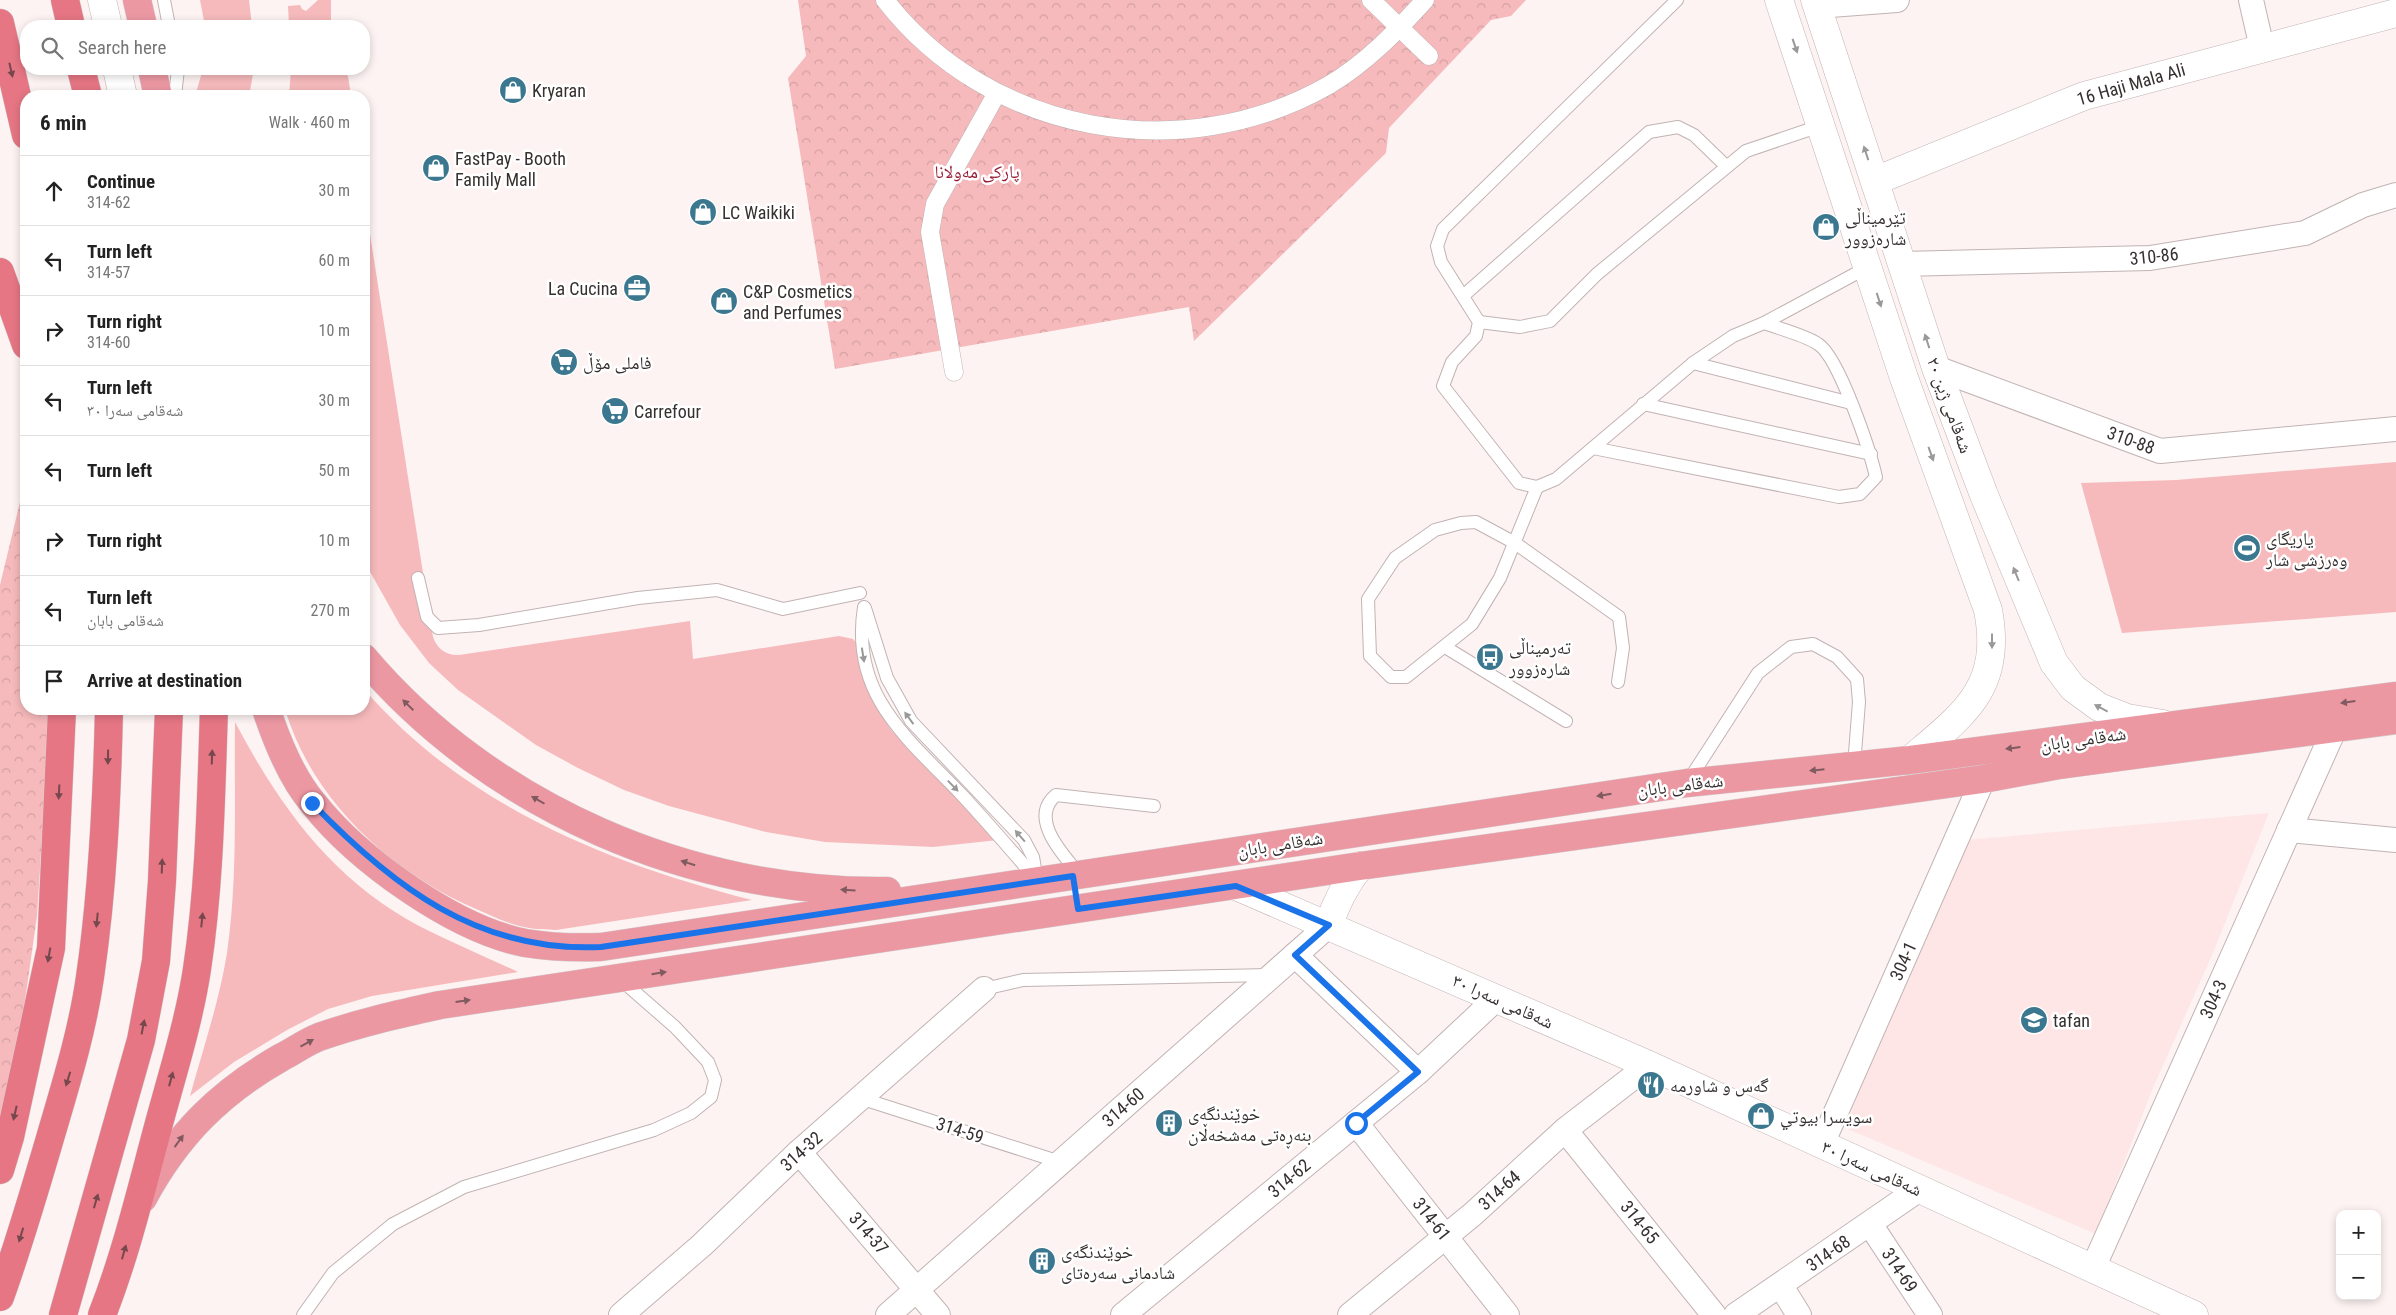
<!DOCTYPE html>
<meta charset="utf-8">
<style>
:root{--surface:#fff;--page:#f2f2f2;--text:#222;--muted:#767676;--line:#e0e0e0}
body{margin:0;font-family:"Roboto Condensed","Noto Naskh Arabic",sans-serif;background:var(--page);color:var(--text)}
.controls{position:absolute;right:15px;bottom:15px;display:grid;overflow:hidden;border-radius:10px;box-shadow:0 2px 8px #0003}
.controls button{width:45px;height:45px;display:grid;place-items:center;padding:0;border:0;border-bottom:1px solid var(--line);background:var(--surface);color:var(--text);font:25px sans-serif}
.stop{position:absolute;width:15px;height:15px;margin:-11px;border:4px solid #1a73e8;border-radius:50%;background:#fff}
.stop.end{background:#1a73e8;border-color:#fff;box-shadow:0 1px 5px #0008}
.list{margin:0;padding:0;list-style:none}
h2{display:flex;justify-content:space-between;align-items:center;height:65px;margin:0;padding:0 20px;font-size:21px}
h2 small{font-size:16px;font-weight:400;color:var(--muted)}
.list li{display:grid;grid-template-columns:32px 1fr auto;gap:15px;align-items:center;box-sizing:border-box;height:70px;padding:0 20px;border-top:1px solid var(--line)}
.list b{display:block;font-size:19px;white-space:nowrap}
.list p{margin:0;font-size:16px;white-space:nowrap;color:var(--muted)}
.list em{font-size:16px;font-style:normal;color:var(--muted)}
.icon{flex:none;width:28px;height:28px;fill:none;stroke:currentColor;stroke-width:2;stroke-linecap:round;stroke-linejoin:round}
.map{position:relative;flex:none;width:2396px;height:1315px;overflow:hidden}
.search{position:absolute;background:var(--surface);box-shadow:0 2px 8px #0003;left:20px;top:20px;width:350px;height:55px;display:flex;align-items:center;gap:12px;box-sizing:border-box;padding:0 18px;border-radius:20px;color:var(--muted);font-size:19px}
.panel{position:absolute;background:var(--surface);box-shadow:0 2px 8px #0003;left:20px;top:90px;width:350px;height:625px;border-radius:20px}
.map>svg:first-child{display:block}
.built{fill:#ffe6e6}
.park{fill:url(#park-crowns)}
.garden{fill:#f6babc}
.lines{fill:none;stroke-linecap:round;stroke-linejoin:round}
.service-casing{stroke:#c2b3b3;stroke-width:14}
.pedestrian-casing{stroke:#c2b3b3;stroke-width:19}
.minor-casing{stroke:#c2b3b3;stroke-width:26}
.tertiary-casing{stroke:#c2b3b3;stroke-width:29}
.secondary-casing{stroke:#c2b3b3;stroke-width:29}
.primary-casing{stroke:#d3d1d1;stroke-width:29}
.trunk-casing{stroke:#d3d1d1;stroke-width:29}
.service{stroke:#fff;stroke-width:12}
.pedestrian{stroke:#fff;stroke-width:18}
.minor{stroke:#fff;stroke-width:24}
.tertiary{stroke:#fff;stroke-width:28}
.secondary{stroke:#fff;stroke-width:28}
.primary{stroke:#ec98a3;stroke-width:28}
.trunk{stroke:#e67684;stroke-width:28}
.oneway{fill:#9a9898}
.oneway2{fill:#74484d}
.oneway3{fill:#7f5a5e}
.route{stroke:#1a73e8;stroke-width:6}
.labels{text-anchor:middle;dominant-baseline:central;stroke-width:5;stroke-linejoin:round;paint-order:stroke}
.street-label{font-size:18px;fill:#363030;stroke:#fff}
.poi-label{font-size:18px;fill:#363030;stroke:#fff;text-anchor:start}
.park-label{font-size:18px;fill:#991c35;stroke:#fff}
</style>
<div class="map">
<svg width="2396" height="1315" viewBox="0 0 2396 1315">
<defs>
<pattern id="park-crowns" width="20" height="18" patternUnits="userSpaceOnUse" patternTransform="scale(1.25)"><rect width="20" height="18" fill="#f6babc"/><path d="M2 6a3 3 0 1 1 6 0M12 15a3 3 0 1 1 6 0" fill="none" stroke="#d4a0a2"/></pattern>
</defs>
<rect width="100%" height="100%" fill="#fdf3f3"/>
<polygon class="built" points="2269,813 2213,953 2153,1088 2096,1234 1845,1128 1954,841"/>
<g class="park">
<polygon points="798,0 1526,0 1511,16 1491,20 1389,128 1386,153 1194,341 1189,307 835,369 788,78 806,56"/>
<polygon points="26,477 26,709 50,709 37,916 19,1043 0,1127 0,585"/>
</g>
<g class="garden">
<polygon points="200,0 249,0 252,26 205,26"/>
<polygon points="318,0 331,0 331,26 289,26 288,6 300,5 302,9 306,11"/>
<polygon points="203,69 254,69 249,96 195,96"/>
<polygon points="291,69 338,69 348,76 351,96 289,96"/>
<path d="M 370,234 L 433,637 C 437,649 447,656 459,655 L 690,621 L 693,659 L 839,636 L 853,639 L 861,649 L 873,702 L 891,730 L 998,840 L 933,847 L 825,842 L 766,832 L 669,806 L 624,790 L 578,768 L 536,745 L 458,690 L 429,663 L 400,625 L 364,561 L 364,235 Z"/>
<polygon points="2396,462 2396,612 2122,633 2081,483 2176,480"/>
<path d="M 364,689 C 464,805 607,863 752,900 L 556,930 C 547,929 538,930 529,928 C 512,926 492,916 476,909 C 390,872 312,800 285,709 L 364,709 Z"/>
<path d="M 235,722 C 280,807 333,881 421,927 C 453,943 486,957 518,972 L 372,996 L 328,1009 L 287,1030 L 234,1062 L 190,1096 C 203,1049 219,1002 227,953 C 238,877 234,799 235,722 Z"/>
</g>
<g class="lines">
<g class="service-casing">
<g id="service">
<polyline points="164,0 169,26"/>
<polyline points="1677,0 1443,229 1437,246 1441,262 1479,322 1476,336 1452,362 1443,386 1519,483 1537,487 1556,479 1693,363 1733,336 1764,323 1868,267"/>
<polyline points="175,96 178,69"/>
<polyline points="1463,296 1649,132 1678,127 1694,135 1726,166"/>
<polyline points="1479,322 1520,327 1550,321 1597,274 1746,151 1820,126"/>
<polyline points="1693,363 1851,403"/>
<polyline points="1643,404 1871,454"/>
<path d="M 1593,448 L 1839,497 L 1860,494 L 1876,477 C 1870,451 1839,357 1818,344 C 1805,335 1780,329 1764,323"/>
<polyline points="1537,487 1500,578 1472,624 1406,677 1391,677 1370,656 1368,599 1395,558 1435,530 1461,523 1476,522 1515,543 1619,617 1623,648 1618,682"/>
<polyline points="418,578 427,617 438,628 479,625 638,598 717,590 783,609 860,593"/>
<path d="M 864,607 C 850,694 906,737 961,794 C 987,822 1012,851 1037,880"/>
<polyline points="865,608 887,678 911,721 1024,840 1033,857 1037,880"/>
<polyline points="1445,647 1566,721"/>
<polyline points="1687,783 1758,673 1791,647 1813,644 1837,657 1857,679 1859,702 1854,766"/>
<path d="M 1080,875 C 1063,855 1028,818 1056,795 L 1154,806"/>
<polyline points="984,989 1023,980 1270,975"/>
<polyline points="860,1098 1060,1162"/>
<polyline points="303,1315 333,1273 393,1224 464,1187 654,1130 691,1113 711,1097 715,1080 708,1062 675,1027 620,979"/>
</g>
</g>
<g class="pedestrian-casing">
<g id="pedestrian">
<path d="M 885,0 C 989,134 1182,169 1329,85 C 1366,63 1396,32 1425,0"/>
<polyline points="1371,0 1429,56"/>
<polyline points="954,372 930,232 935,204 997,93"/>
</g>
</g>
<g class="minor-casing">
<g id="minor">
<polyline points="2251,0 2262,48"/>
<polyline points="1817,6 1897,0"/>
<polyline points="1902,264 2150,258 2305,233 2363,205 2396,195"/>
<polyline points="1936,368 2160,451 2396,429"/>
<polyline points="2289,830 2396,840"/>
<polyline points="1295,955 1418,1072"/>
<polyline points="1356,1123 1507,1315"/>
<polyline points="1565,1130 1714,1315"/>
<polyline points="1822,1144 1983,779"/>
<polyline points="799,1152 938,1315"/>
<polyline points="1870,1224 1930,1315"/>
<polyline points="2093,1268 2334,730"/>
<polyline points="1781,1286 1799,1315"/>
<polyline points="621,1315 702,1245 799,1152 984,989"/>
<polyline points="888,1315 1329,925"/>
<polyline points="1123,1315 1418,1072 1497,998"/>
<polyline points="1350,1315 1473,1214 1565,1130 1649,1065"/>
<polyline points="1736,1315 1918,1190"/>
</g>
</g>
<g class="tertiary-casing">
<g id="tertiary">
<polyline points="1875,181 2084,96 2396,13"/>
<polyline points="1236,886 1649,1065 2194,1315"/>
<path d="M 1329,925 C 1336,902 1345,885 1360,866"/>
</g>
</g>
<g class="secondary-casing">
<g id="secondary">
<polyline points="102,0 108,26"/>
<path d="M 1779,0 L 1904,378 L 1988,610 C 2003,688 1964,714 1910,760"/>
<polyline points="1815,0 1936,368 1984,495 2054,663 2073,688 2099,707 2127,718 2163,724"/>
<polyline points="117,69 123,96"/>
</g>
</g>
<g class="primary-casing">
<g id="primary">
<polyline points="137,0 143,26"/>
<polyline points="152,69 158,96"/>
<path d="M 364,658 C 491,808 692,894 887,891"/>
<path d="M 266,709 C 277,741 291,777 313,803 C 358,860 454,929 525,943 C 550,947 575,948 601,947 L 1687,783 L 1910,760 L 2396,696"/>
<path d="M 143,1198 C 177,1135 220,1092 282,1057 C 294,1051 306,1042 319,1037 C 359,1023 399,1014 440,1005 L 1360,866 L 1983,779 L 2059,765 L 2396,720"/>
</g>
</g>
<g class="trunk-casing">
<g id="trunk">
<polyline points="65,0 71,26"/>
<polyline points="0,23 26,135"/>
<polyline points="81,69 88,96"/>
<polyline points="0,272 26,345"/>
<polyline points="0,1170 10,1137 51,948 62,709"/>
<path d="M 0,1297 C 18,1247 33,1196 48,1145 C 64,1090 82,1034 90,977 C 103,888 107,798 109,709"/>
<polyline points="63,1315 141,1040 156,961 162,881 169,709"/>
<path d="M 102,1315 C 126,1254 141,1190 158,1127 C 172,1075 189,1022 197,969 C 210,883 211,795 214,709"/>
</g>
</g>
<use href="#service" class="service"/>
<use href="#pedestrian" class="pedestrian"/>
<use href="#minor" class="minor"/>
<use href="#tertiary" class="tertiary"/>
<use href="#secondary" class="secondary"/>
<use href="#primary" class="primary"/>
<use href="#trunk" class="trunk"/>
</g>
<defs><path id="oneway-solid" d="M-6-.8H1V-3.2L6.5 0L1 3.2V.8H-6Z" transform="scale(1.25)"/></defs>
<g class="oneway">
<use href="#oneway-solid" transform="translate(1795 46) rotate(71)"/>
<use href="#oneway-solid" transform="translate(1866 153) rotate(-108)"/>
<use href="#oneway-solid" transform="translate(1879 300) rotate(72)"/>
<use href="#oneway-solid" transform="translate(1927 341) rotate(-108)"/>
<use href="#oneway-solid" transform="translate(1931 454) rotate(70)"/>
<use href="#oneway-solid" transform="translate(2016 574) rotate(-112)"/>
<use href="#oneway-solid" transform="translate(1992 641) rotate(90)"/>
<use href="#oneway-solid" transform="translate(863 655) rotate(81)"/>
<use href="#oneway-solid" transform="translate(2101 708) rotate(-152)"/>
<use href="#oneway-solid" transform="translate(909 718) rotate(-126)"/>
<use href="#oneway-solid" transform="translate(953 786) rotate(46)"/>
<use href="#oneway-solid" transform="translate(1020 836) rotate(-131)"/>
</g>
<g class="oneway2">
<use href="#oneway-solid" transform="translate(11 70) rotate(77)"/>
<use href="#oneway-solid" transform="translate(108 757) rotate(91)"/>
<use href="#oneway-solid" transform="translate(212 757) rotate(-88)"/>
<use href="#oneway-solid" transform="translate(59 792) rotate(93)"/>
<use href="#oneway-solid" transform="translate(162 866) rotate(-88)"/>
<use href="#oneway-solid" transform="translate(97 920) rotate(96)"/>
<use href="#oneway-solid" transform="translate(202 920) rotate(-84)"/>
<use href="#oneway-solid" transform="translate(49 955) rotate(100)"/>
<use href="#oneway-solid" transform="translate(143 1027) rotate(-79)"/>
<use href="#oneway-solid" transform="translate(68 1079) rotate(107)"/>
<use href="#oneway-solid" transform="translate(171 1079) rotate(-75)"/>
<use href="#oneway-solid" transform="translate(15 1113) rotate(103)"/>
<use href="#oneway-solid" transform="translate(96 1201) rotate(-74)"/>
<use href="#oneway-solid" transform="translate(21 1235) rotate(107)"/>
<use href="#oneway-solid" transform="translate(124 1252) rotate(-74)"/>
</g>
<g class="oneway3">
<use href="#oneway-solid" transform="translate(2348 702) rotate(172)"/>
<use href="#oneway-solid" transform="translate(408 705) rotate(-136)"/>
<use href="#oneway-solid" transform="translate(2013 748) rotate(173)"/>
<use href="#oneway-solid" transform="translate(1817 770) rotate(174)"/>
<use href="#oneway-solid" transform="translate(1604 795) rotate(171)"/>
<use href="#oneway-solid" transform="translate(538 800) rotate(-150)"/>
<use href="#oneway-solid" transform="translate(688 863) rotate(-163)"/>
<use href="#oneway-solid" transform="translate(848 890) rotate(-176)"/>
<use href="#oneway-solid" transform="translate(659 973) rotate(-9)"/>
<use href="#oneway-solid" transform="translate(463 1001) rotate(-8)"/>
<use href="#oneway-solid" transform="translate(307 1043) rotate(-29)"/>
<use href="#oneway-solid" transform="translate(179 1141) rotate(-54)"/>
</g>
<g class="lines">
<path class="route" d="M 312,803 C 393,887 479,953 601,947 L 1073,876 L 1078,909 L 1236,886 L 1329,925 L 1295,955 L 1418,1072 L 1356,1123"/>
</g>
<defs>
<g id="shop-disc" transform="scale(1.4375)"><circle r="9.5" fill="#3b778e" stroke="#fff"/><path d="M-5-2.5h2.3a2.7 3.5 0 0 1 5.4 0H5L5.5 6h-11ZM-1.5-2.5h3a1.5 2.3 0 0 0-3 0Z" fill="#fff"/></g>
<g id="office-disc" transform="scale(1.4375)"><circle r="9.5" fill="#3b778e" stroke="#fff"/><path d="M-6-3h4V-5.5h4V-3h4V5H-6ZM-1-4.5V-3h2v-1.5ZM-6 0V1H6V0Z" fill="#fff"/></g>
<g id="supermarket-disc" transform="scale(1.4375)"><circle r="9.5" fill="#3b778e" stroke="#fff"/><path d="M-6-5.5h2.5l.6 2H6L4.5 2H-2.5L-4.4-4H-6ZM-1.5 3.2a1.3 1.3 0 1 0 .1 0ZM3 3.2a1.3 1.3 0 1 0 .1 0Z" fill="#fff"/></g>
<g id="stadium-disc" transform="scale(1.4375)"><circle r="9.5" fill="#3b778e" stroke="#fff"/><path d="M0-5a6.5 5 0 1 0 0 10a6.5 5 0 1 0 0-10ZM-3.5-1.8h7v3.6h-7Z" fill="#fff"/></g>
<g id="bus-disc" transform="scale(1.4375)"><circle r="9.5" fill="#3b778e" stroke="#fff"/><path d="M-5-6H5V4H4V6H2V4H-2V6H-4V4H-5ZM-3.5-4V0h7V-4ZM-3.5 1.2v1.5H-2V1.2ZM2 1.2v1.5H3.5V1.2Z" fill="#fff"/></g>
<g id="school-disc" transform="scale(1.4375)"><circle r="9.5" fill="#3b778e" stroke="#fff"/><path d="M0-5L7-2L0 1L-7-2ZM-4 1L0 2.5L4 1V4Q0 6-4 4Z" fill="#fff"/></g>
<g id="restaurant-disc" transform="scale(1.4375)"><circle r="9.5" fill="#3b778e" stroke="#fff"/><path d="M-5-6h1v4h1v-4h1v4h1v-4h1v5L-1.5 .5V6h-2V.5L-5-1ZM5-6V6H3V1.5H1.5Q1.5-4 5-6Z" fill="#fff"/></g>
<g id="building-disc" transform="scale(1.4375)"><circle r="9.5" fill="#3b778e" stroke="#fff"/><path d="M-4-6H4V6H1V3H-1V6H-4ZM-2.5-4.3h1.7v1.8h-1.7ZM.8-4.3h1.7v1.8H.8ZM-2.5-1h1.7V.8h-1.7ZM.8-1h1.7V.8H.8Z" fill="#fff"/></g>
</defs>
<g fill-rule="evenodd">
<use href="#shop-disc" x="513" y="90"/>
<use href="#shop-disc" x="436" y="168"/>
<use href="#shop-disc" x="703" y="212"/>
<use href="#shop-disc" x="1826" y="227"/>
<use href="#office-disc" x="637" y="288"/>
<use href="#shop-disc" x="724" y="301"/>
<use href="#supermarket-disc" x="564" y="362"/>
<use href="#supermarket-disc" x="615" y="411"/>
<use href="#stadium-disc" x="2247" y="548"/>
<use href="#bus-disc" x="1490" y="657"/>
<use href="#school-disc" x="2034" y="1020"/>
<use href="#restaurant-disc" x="1651" y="1085"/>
<use href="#shop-disc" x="1761" y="1116"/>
<use href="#building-disc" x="1169" y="1123"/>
<use href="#building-disc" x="1042" y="1261"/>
</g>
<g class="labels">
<g class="street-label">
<text transform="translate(2131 84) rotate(-16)">16 Haji Mala Ali</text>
<text transform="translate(2154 256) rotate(-6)">310-86</text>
<text transform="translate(1950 405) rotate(70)">شەقامی ژین ٢٠</text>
<text transform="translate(2131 440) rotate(20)">310-88</text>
<text transform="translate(2083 739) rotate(-8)">شەقامی بابان</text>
<text transform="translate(1680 785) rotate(-7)">شەقامی بابان</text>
<text transform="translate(1280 844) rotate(-9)">شەقامی بابان</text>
<text transform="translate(1903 961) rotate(-66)">304-1</text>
<text transform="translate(2213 999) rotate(-66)">304-3</text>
<text transform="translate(1503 1001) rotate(24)">شەقامی سەرا ٣٠</text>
<text transform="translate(1123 1107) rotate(-41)">314-60</text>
<text transform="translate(960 1130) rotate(18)">314-59</text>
<text transform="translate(801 1151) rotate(-42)">314-32</text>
<text transform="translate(1872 1168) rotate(25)">شەقامی سەرا ٣٠</text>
<text transform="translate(1289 1178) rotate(-40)">314-62</text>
<text transform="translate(1499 1190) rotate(-42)">314-64</text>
<text transform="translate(1432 1219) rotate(52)">314-61</text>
<text transform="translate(1640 1222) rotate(51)">314-65</text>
<text transform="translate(869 1233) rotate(49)">314-37</text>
<text transform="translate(1828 1253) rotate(-35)">314-68</text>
<text transform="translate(1900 1270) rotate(56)">314-69</text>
</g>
<g class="poi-label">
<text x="532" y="90">Kryaran</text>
<text x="455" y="158">FastPay - Booth<tspan x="455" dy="21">Family Mall</tspan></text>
<text x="722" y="212">LC Waikiki</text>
<text x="1845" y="217">تێرمیناڵی<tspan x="1845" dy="21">شارەزوور</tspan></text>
<text x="618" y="288" text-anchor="end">La Cucina</text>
<text x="743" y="291">C&amp;P Cosmetics<tspan x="743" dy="21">and Perfumes</tspan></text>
<text x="583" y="362">فاملی مۆڵ</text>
<text x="634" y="411">Carrefour</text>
<text x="2266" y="538">یاریگای<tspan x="2266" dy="21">وەرزشی شار</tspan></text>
<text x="1509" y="647">تەرمیناڵی<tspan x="1509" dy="21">شارەزوور</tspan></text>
<text x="2053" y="1020">tafan</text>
<text x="1670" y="1085">گەس و شاورمە</text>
<text x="1188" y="1113">خوێندنگەی<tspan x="1188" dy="21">بنەڕەتی مەشخەڵان</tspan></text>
<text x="1780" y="1116">سويسرا بيوتي</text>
<text x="1061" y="1251">خوێندنگەی<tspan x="1061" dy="21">شادمانی سەرەتای</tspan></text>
</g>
<g class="park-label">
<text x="977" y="171">پارکی مەولانا</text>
</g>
</g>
</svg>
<div class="controls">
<button>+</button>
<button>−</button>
</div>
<div class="stop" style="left:1356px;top:1123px"></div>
<div class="stop end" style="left:312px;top:803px"></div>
<div class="search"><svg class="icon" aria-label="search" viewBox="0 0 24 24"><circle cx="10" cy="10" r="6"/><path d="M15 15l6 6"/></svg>Search here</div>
<section class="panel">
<h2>6 min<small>Walk · 460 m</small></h2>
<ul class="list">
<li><svg class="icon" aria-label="ahead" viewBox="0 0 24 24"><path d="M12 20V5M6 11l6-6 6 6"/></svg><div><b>Continue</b><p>314-62</p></div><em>30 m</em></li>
<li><svg class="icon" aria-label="left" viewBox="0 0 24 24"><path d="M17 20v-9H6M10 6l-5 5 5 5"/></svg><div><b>Turn left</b><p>314-57</p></div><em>60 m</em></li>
<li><svg class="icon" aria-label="right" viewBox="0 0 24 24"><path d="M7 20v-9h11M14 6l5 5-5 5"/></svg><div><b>Turn right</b><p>314-60</p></div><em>10 m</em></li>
<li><svg class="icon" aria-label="left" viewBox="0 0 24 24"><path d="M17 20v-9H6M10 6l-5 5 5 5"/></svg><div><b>Turn left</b><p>شەقامی سەرا ٣٠</p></div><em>30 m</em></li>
<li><svg class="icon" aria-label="left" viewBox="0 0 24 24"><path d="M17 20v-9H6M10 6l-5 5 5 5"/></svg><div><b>Turn left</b></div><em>50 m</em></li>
<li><svg class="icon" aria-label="right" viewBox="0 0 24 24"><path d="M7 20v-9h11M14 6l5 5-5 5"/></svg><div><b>Turn right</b></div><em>10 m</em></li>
<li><svg class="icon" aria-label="left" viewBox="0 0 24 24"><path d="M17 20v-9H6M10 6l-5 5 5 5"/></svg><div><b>Turn left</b><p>شەقامی بابان</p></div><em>270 m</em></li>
<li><svg class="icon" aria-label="arrive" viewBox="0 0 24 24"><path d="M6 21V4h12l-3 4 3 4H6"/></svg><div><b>Arrive at destination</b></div></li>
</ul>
</section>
</div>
